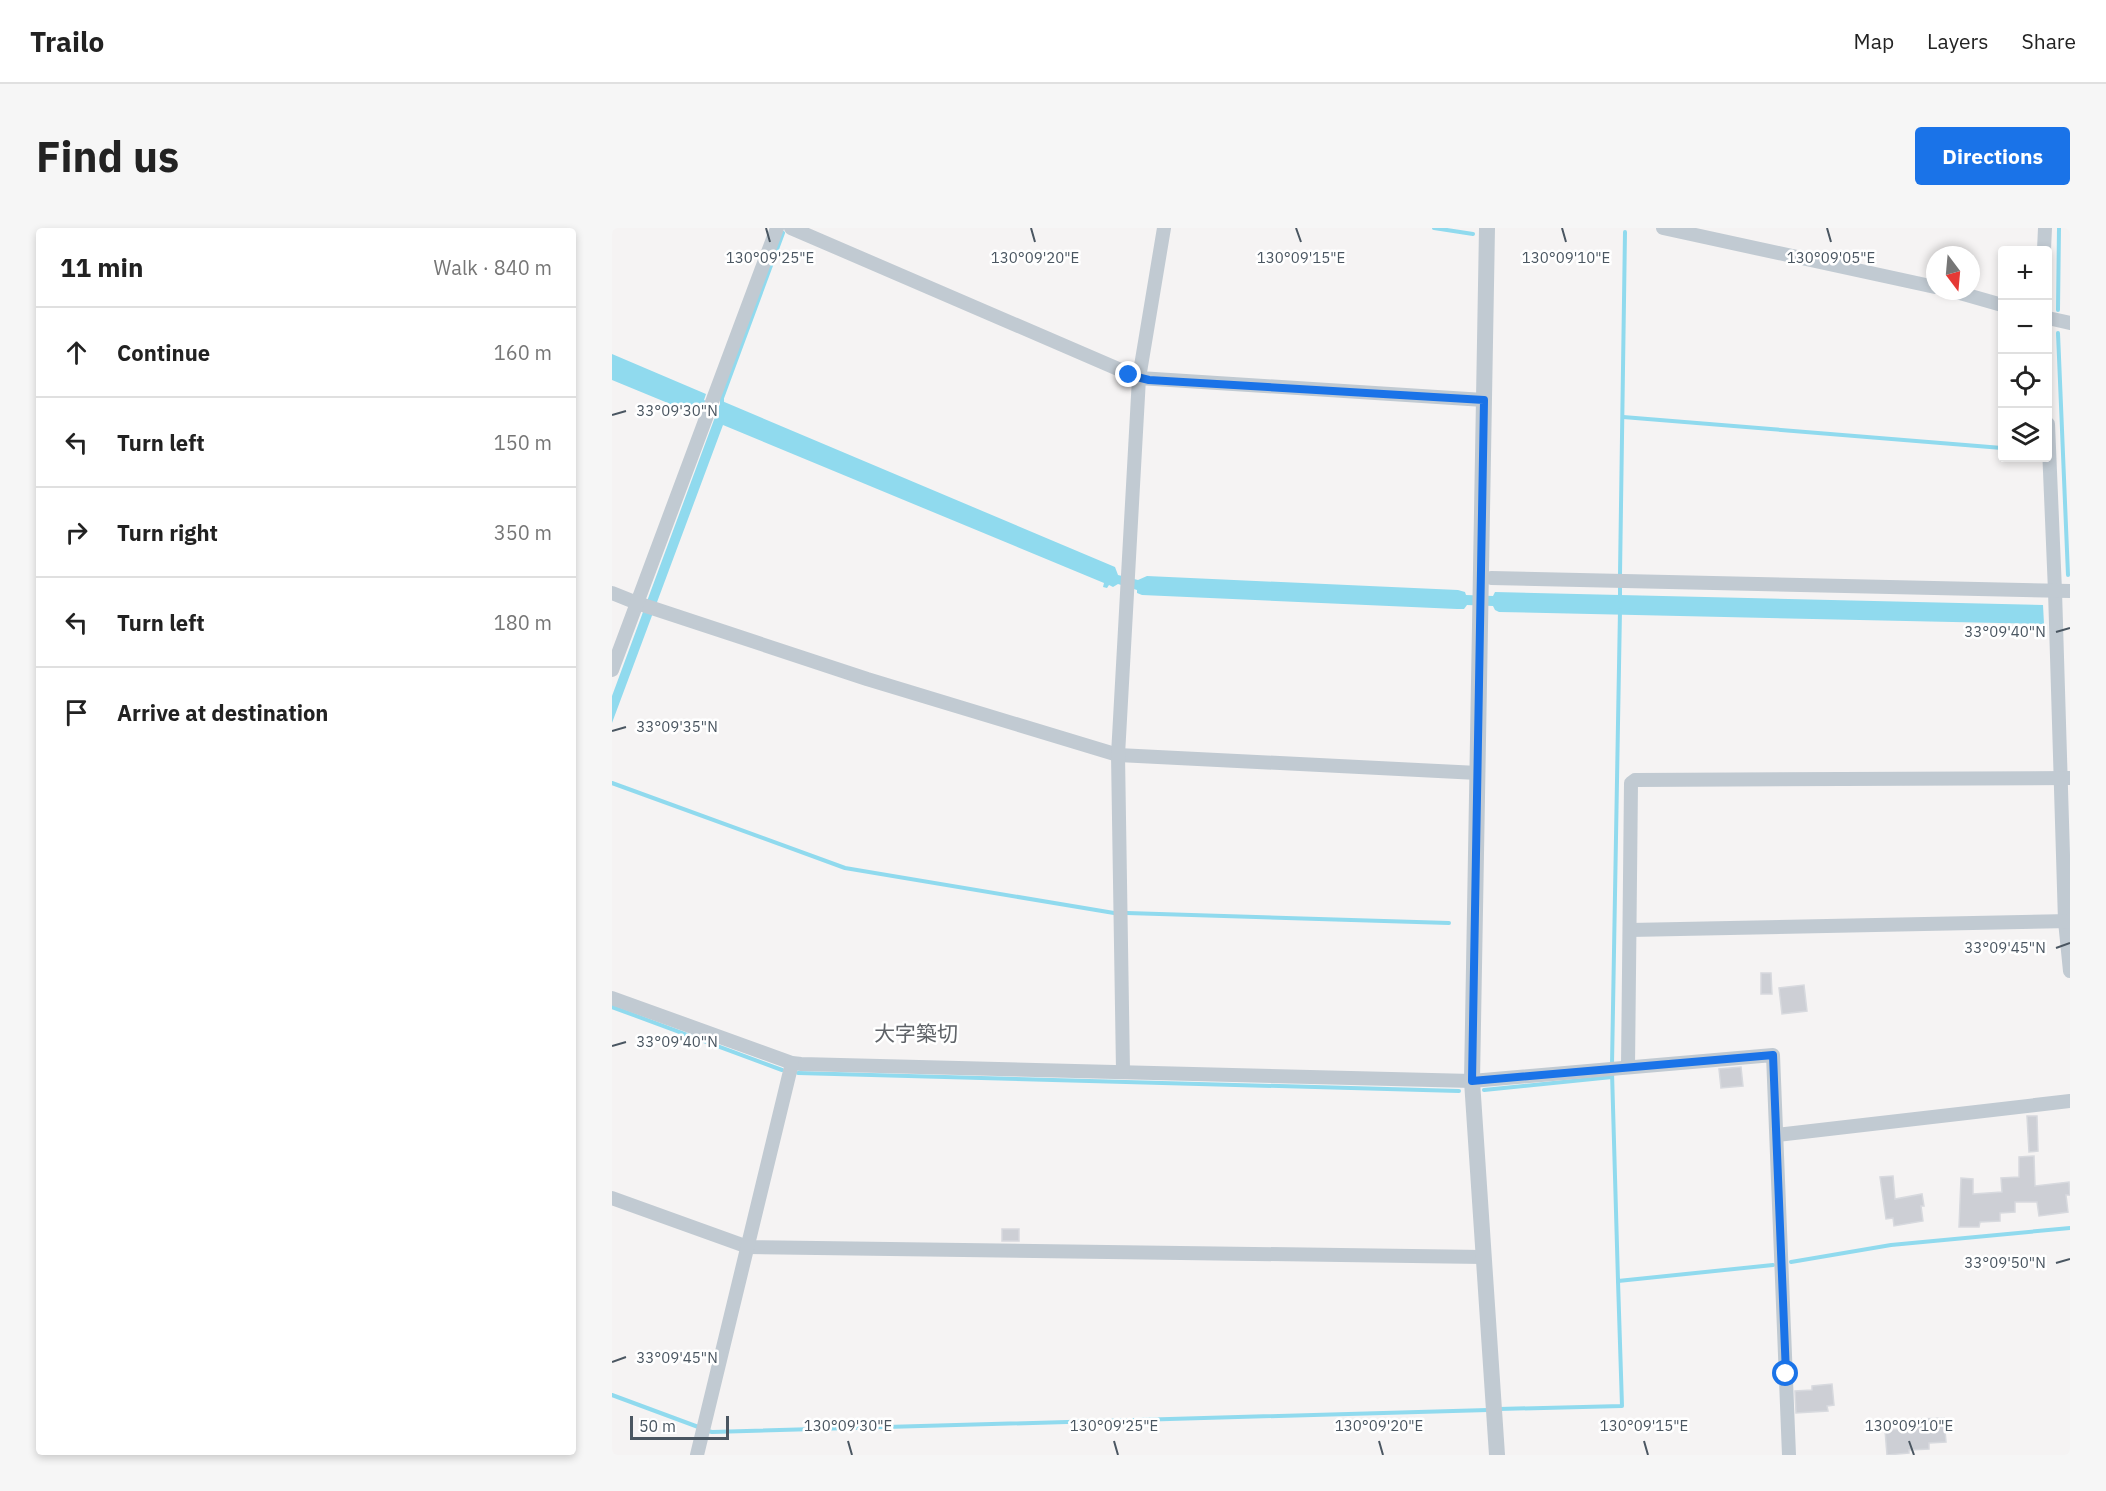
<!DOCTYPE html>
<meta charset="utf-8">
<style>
:root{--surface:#fff;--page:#f6f6f6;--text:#222;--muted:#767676;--line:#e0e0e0;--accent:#1a73e8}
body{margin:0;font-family:"IBM Plex Sans","Noto Sans JP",sans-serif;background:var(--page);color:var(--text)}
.controls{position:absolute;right:18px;top:18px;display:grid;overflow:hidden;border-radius:6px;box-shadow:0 3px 9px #0003}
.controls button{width:54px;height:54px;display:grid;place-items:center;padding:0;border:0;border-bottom:2px solid var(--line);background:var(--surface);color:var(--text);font:30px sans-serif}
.compass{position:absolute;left:1314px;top:18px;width:54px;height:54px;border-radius:50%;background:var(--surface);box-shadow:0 3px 9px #0003;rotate:164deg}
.scale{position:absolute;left:18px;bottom:15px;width:99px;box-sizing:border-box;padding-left:6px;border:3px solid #4a5661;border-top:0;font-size:16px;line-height:21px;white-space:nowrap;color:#4a5661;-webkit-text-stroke:4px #fff;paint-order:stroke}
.stop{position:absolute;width:18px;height:18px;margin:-14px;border:4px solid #1a73e8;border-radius:50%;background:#fff}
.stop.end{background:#1a73e8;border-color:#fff;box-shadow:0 2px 6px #0008}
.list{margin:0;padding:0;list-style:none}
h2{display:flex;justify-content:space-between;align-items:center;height:78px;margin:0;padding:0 24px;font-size:26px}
h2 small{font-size:20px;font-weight:400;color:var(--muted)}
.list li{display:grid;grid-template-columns:39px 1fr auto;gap:18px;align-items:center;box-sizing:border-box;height:90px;padding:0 24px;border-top:2px solid var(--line)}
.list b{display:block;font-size:22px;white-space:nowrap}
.list em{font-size:20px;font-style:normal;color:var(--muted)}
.icon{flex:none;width:33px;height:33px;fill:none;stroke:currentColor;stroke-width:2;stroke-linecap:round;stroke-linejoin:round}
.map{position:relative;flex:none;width:1458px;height:1227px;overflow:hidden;border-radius:6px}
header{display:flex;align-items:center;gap:36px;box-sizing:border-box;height:84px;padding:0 30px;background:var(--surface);border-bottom:2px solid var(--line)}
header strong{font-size:28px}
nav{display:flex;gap:33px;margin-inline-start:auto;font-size:21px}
.intro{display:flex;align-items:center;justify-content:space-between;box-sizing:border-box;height:144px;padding:0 36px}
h1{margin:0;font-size:42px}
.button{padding:15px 27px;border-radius:6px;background:var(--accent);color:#fff;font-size:21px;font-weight:700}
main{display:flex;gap:36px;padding:0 36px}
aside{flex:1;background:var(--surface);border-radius:6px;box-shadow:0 3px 9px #0003}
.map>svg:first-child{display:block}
.water{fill:#90daee}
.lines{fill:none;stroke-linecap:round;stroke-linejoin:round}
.stream{stroke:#90daee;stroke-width:4}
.building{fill:#cdcfd5;stroke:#d7d9de;stroke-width:1.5}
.minor{stroke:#c1cad2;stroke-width:14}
.tertiary{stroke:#c1cad2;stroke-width:16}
.route{stroke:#1a73e8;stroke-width:8}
.ticks{fill:none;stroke:#4a5661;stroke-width:2}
.labels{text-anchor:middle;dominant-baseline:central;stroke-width:5;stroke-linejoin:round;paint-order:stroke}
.quarter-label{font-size:21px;fill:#5f6368;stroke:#fff}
.ticks-label{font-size:15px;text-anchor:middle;fill:#4a5661;stroke:#fff;stroke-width:5;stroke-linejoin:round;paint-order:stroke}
</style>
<header>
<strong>Trailo</strong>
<nav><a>Map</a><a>Layers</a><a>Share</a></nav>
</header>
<div class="intro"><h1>Find us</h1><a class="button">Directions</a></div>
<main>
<aside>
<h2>11 min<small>Walk · 840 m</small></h2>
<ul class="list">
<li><svg class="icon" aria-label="ahead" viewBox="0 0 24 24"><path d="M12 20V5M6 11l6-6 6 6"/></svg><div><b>Continue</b></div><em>160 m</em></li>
<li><svg class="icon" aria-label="left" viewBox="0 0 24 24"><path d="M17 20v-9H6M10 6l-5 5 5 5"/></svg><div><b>Turn left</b></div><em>150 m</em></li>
<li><svg class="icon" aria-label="right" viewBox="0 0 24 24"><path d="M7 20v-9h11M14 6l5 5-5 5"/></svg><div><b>Turn right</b></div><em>350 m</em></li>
<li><svg class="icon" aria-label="left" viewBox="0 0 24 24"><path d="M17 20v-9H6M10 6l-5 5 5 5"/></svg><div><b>Turn left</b></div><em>180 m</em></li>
<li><svg class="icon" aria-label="arrive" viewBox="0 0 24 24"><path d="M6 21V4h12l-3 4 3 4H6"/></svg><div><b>Arrive at destination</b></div></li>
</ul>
</aside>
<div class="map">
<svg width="1458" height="1227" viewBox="0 0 1458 1227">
<rect width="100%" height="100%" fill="#f5f3f3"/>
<polygon class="water" points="0,126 94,166 92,172 107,178 110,173 503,339 506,347 526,352 535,348 846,362 853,364 854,367 881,368 883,364 1431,377 1432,396 887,384 883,382 881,378 855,377 852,381 845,381 530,367 525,365 525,362 506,356 501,359 497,357 495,360 491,359 492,355 111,197 0,495 0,468 103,189 87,182 85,187 0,152"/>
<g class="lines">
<g class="stream">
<polyline points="822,0 861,6"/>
<polyline points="1446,82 1447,0"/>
<polyline points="1446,105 1456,347"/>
<polyline points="110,176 110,170 171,5"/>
<polyline points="1011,189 1390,220"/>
<polyline points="1008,346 1013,4"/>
<polyline points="1008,372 1008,360"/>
<polyline points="0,555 233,640 502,685"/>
<polyline points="515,685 837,695"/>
<polyline points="0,779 170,842"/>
<polyline points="1000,837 1008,382"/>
<polyline points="1000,844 1006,1053 1161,1037"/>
<polyline points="186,845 847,863"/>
<polyline points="872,862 1000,849"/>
<polyline points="1179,1034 1279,1017 1458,1000"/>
<polyline points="0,1167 89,1200"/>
<polyline points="887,1181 1010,1178 1006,1053"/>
<polyline points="96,1203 100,1204 876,1182"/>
</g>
</g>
<g class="building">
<polygon points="1149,745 1159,745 1160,766 1149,766"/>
<polygon points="1192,757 1195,783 1170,786 1167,760"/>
<polygon points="1129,839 1131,858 1109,860 1107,841"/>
<polygon points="1415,888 1425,888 1426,923 1417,924"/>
<polygon points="1422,928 1423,958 1457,954 1458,967 1454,967 1456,984 1427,988 1425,974 1403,974 1403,984 1388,985 1388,993 1368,994 1367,999 1347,999 1349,950 1361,951 1361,966 1390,964 1389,950 1407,949 1407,929"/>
<polygon points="1281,948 1283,971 1310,966 1312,978 1309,978 1311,993 1282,998 1281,990 1274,991 1268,949"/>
<rect x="390" y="1001" width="17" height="12"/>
<polygon points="1220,1156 1222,1177 1215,1178 1216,1183 1184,1185 1183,1163 1200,1162 1200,1158"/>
<polygon points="1332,1190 1334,1214 1317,1215 1317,1221 1297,1222 1297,1225 1275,1227 1273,1202 1307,1200 1307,1191"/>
</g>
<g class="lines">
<g class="minor">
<polyline points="179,0 527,150 872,172"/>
<polyline points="1051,0 1323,59"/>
<polyline points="1432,22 1433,0"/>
<polyline points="1341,63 1390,77"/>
<polyline points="1436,90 1458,95"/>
<polyline points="1436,196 1443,363 1453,693 1458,743"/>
<polyline points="879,350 1458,363"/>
<polyline points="0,365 25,375 255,451 506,527 866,545"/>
<polyline points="0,442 165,0"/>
<polyline points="1018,702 1458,693"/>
<polyline points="0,770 180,835 189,836 860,853 1161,827 1177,1227"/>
<polyline points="1016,839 1019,555 1023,552 1458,550"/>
<polyline points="511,843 506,527 527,150 552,0"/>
<polyline points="1165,907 1458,873"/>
<polyline points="0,970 136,1019 871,1029"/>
<polyline points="85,1227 180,835"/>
</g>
<polyline class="tertiary" points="875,0 860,853 885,1227"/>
</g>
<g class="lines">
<polyline class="route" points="517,147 537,152 872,172 860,853 1161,827 1174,1146"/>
</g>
<path class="ticks" d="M 154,0 L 158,14M 419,0 L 423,14M 684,0 L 689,14M 950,0 L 954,14M 1215,0 L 1219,14M 0,187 L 14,183M 1444,404 L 1458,400M 0,503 L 14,499M 1444,720 L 1458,715M 0,818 L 14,814M 1444,1035 L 1458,1031M 0,1134 L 14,1129M 236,1213 L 240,1227M 502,1213 L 506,1227M 767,1213 L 771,1227M 1032,1213 L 1036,1227M 1297,1213 L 1302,1227"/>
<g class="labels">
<g class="quarter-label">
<text x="304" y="805">大字築切</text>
</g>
</g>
<g class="ticks-label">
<text x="158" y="35">130°09'25"E</text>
<text x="423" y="35">130°09'20"E</text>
<text x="689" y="35">130°09'15"E</text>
<text x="954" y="35">130°09'10"E</text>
<text x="1219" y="35">130°09'05"E</text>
<text x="65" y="188">33°09'30"N</text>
<text x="1393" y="409">33°09'40"N</text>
<text x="65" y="504">33°09'35"N</text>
<text x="1393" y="725">33°09'45"N</text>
<text x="65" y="819">33°09'40"N</text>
<text x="1393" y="1040">33°09'50"N</text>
<text x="65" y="1135">33°09'45"N</text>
<text x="236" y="1203">130°09'30"E</text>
<text x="502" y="1203">130°09'25"E</text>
<text x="767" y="1203">130°09'20"E</text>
<text x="1032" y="1203">130°09'15"E</text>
<text x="1297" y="1203">130°09'10"E</text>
</g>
</svg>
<div class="controls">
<button>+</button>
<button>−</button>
<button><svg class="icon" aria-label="locate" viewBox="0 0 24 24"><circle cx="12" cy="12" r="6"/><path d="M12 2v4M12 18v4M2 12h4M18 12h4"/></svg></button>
<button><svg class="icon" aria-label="layers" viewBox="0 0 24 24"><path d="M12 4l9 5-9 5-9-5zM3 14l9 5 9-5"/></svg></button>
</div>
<svg class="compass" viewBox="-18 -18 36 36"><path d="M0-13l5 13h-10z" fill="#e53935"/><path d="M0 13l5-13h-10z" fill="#767676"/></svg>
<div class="scale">50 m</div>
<div class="stop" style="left:1174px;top:1146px"></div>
<div class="stop end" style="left:517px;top:147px"></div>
</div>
</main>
